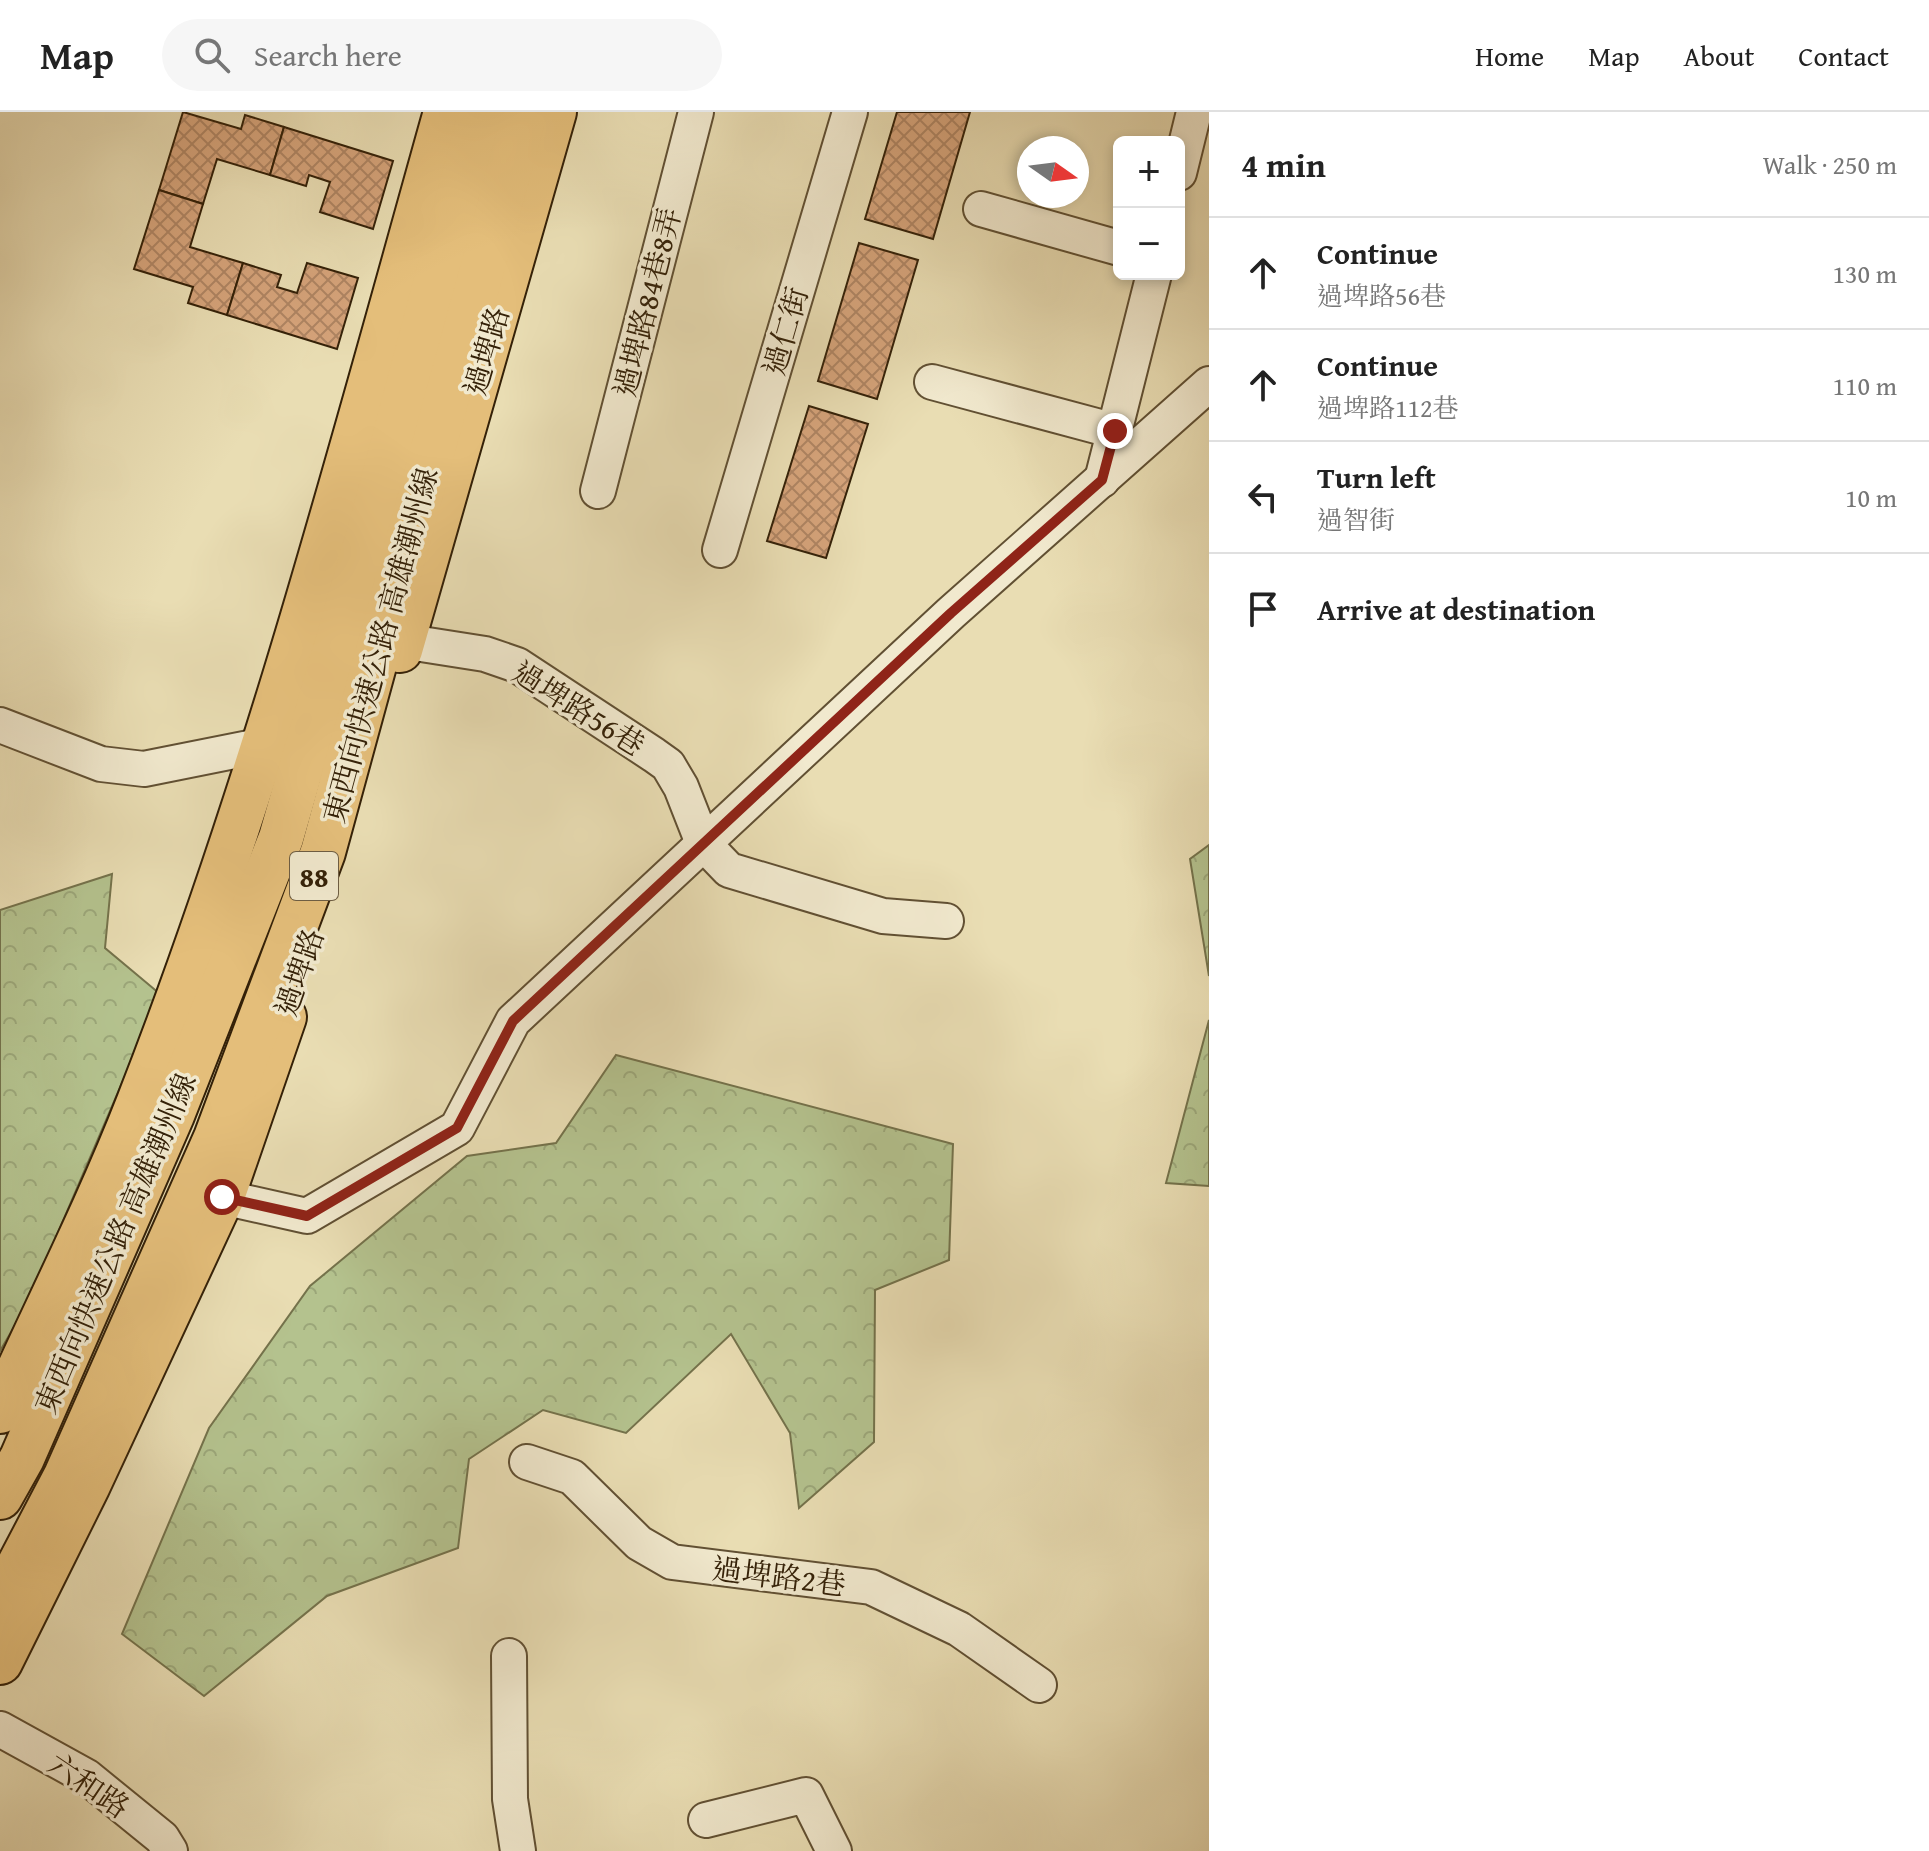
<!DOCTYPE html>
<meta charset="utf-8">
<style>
:root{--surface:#fff;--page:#f6f6f6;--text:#222;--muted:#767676;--line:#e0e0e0}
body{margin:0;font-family:"Gentium Book Plus","Noto Serif TC",serif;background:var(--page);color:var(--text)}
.controls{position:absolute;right:24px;top:24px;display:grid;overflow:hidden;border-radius:12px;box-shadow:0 4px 12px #0003}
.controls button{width:72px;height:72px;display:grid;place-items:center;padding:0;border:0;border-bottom:2px solid var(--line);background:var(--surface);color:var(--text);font:40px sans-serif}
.compass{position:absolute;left:1017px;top:24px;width:72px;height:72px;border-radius:50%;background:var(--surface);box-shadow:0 4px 12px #0003;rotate:104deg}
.stop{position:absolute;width:24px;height:24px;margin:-18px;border:6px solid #8f2418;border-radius:50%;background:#fff}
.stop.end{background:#8f2418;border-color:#fff;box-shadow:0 2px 8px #0008}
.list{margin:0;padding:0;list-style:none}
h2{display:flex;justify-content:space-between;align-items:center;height:104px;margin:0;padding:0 32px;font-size:34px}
h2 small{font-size:26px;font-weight:400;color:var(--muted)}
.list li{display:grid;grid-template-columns:52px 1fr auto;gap:24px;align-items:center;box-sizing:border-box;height:112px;padding:0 32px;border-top:2px solid var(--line)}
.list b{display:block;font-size:30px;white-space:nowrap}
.list p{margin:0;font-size:26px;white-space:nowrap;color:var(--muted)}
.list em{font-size:26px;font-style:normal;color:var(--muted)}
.icon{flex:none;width:44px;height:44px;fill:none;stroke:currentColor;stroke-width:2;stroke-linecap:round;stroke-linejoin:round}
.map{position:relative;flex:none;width:1209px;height:1739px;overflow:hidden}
header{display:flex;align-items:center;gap:48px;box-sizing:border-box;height:112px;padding:0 40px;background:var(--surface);border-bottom:2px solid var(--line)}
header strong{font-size:38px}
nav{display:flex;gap:44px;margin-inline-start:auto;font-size:28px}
.search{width:560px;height:72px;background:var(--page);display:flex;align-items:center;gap:20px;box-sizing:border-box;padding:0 28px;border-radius:44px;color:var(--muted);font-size:30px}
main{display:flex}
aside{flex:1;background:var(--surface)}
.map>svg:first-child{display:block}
.forest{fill:url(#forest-crowns);stroke:#74724b;stroke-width:2}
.building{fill:url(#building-cross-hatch);stroke:#342108;stroke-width:2}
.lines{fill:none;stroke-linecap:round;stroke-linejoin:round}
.minor-casing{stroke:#615033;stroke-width:38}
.major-casing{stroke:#342108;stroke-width:48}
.highway-casing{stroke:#342108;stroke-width:48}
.minor{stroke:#f1e9ce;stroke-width:34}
.major{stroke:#e4be7a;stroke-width:44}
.highway{stroke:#e4be7a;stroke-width:44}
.route{stroke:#8f2418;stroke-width:10}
.labels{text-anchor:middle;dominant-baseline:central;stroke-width:7;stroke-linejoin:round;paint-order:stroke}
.shield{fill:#f1e9ce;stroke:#6d5d43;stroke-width:2}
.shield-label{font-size:28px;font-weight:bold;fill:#342108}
.street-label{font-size:30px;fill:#342108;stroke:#f1e9ce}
</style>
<header>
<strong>Map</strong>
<div class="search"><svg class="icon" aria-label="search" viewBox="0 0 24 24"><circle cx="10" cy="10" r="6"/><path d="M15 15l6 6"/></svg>Search here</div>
<nav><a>Home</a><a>Map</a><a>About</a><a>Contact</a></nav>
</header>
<main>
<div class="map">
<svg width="1209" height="1739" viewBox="0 0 1209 1739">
<defs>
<pattern id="forest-crowns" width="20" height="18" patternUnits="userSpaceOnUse" patternTransform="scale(2)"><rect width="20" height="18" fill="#b4c28e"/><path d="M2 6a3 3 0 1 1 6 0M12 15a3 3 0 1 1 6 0" fill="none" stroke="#9ba679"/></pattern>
<pattern id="building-cross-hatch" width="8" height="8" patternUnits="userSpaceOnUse" patternTransform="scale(2)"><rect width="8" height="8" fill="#d5a37a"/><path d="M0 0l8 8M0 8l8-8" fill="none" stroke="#ae8462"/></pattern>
</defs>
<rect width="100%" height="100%" fill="#e9ddb3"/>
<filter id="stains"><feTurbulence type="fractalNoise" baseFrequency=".0025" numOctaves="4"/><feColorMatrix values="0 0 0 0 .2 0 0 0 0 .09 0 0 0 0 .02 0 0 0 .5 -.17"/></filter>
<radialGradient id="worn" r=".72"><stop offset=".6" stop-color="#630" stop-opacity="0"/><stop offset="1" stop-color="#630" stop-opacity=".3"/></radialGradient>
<g class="forest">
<polygon points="1209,733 1209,864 1190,747"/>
<polygon points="112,762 105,836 160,882 27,1193 0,1239 0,798"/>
<polygon points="1209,908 1209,1074 1166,1071"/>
<polygon points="616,943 953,1032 949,1148 875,1178 874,1330 799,1396 790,1321 731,1222 626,1321 543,1298 469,1347 458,1436 327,1484 204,1584 122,1522 209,1316 310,1174 467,1044 556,1031"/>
</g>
<g class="building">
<polygon points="183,0 241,17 245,3 284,15 270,63 217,47 203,92 159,78"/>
<polygon points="897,0 970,0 933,127 865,107"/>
<polygon points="284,15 393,49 373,117 320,100 330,70 309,63 306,74 270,63"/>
<polygon points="159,78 203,92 190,135 243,151 227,203 188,191 193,175 134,157"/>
<polygon points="859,131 918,148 877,287 818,269"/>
<polygon points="243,151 281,163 277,175 297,181 307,151 358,166 337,237 227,203"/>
<polygon points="809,294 868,312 826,446 767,429"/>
</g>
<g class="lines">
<g class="minor-casing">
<g id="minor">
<polyline points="1179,61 1194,0"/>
<polyline points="981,97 1119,136"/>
<polyline points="932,270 1115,319"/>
<polyline points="1102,368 1154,162"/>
<polyline points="598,379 696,0"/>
<polyline points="720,438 850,0"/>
<polyline points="402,529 485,542 517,553 654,643 668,653 681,675 703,731 729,758 883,804 946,809"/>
<polyline points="0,613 101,652 144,657 264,633"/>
<polyline points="222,1085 307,1104 457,1016 513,909 951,501 1209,272"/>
<polyline points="527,1350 572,1365 639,1431 672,1450 871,1475 959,1517 1039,1573"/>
<polyline points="509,1544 510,1687 518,1739"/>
<polyline points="0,1617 87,1665 162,1726 170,1739"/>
<polyline points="706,1708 806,1683 834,1739"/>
</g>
</g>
<g class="major-casing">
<g id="major">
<polyline points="400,538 554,0"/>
<path d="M 0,1299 C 46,1197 98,1095 139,990 C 265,668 353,332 446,0"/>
<polyline points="0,1550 88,1373 222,1085 284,905"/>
</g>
</g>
<g class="highway-casing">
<g id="highway">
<polyline points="0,1385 22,1346 172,1003 281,726 372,409 481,0"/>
<polyline points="0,1490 66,1364 216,1026 323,740 525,0"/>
</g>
</g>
<use href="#minor" class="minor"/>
<use href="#major" class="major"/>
<use href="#highway" class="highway"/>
</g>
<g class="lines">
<polyline class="route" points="222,1085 307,1104 457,1016 513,909 951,501 1102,368 1115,319"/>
</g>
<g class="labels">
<rect class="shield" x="290" y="740" width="48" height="48" rx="6"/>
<g class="shield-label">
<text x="314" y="764">88</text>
</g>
<g class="street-label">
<text transform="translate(647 190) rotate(-76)">過埤路84巷8弄</text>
<text transform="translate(785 219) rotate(-74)">過仁街</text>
<text transform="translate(486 239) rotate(-74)">過埤路</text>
<text transform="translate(380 533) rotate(-75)">東西向快速公路 高雄潮州線</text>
<text transform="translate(579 596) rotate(32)">過埤路56巷</text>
<text transform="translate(299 860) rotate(-71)">過埤路</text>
<text transform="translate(115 1131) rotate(-67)">東西向快速公路 高雄潮州線</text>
<text transform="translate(779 1464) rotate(7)">過埤路2巷</text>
<text transform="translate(89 1673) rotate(34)">六和路</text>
</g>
</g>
<rect width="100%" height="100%" filter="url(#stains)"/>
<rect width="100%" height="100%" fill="url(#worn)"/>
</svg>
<div class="controls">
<button>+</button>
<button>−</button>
</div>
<svg class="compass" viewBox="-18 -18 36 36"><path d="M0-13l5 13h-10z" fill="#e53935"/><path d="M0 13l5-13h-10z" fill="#767676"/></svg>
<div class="stop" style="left:222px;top:1085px"></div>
<div class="stop end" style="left:1115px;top:319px"></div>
</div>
<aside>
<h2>4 min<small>Walk · 250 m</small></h2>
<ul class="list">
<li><svg class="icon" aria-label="ahead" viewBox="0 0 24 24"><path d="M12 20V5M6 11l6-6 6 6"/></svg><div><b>Continue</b><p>過埤路56巷</p></div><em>130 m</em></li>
<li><svg class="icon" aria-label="ahead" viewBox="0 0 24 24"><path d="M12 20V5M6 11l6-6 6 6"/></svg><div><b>Continue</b><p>過埤路112巷</p></div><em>110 m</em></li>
<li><svg class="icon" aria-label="left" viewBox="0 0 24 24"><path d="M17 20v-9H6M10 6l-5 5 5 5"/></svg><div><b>Turn left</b><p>過智街</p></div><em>10 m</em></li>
<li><svg class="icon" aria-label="arrive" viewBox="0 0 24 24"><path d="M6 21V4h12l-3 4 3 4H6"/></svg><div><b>Arrive at destination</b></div></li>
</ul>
</aside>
</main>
